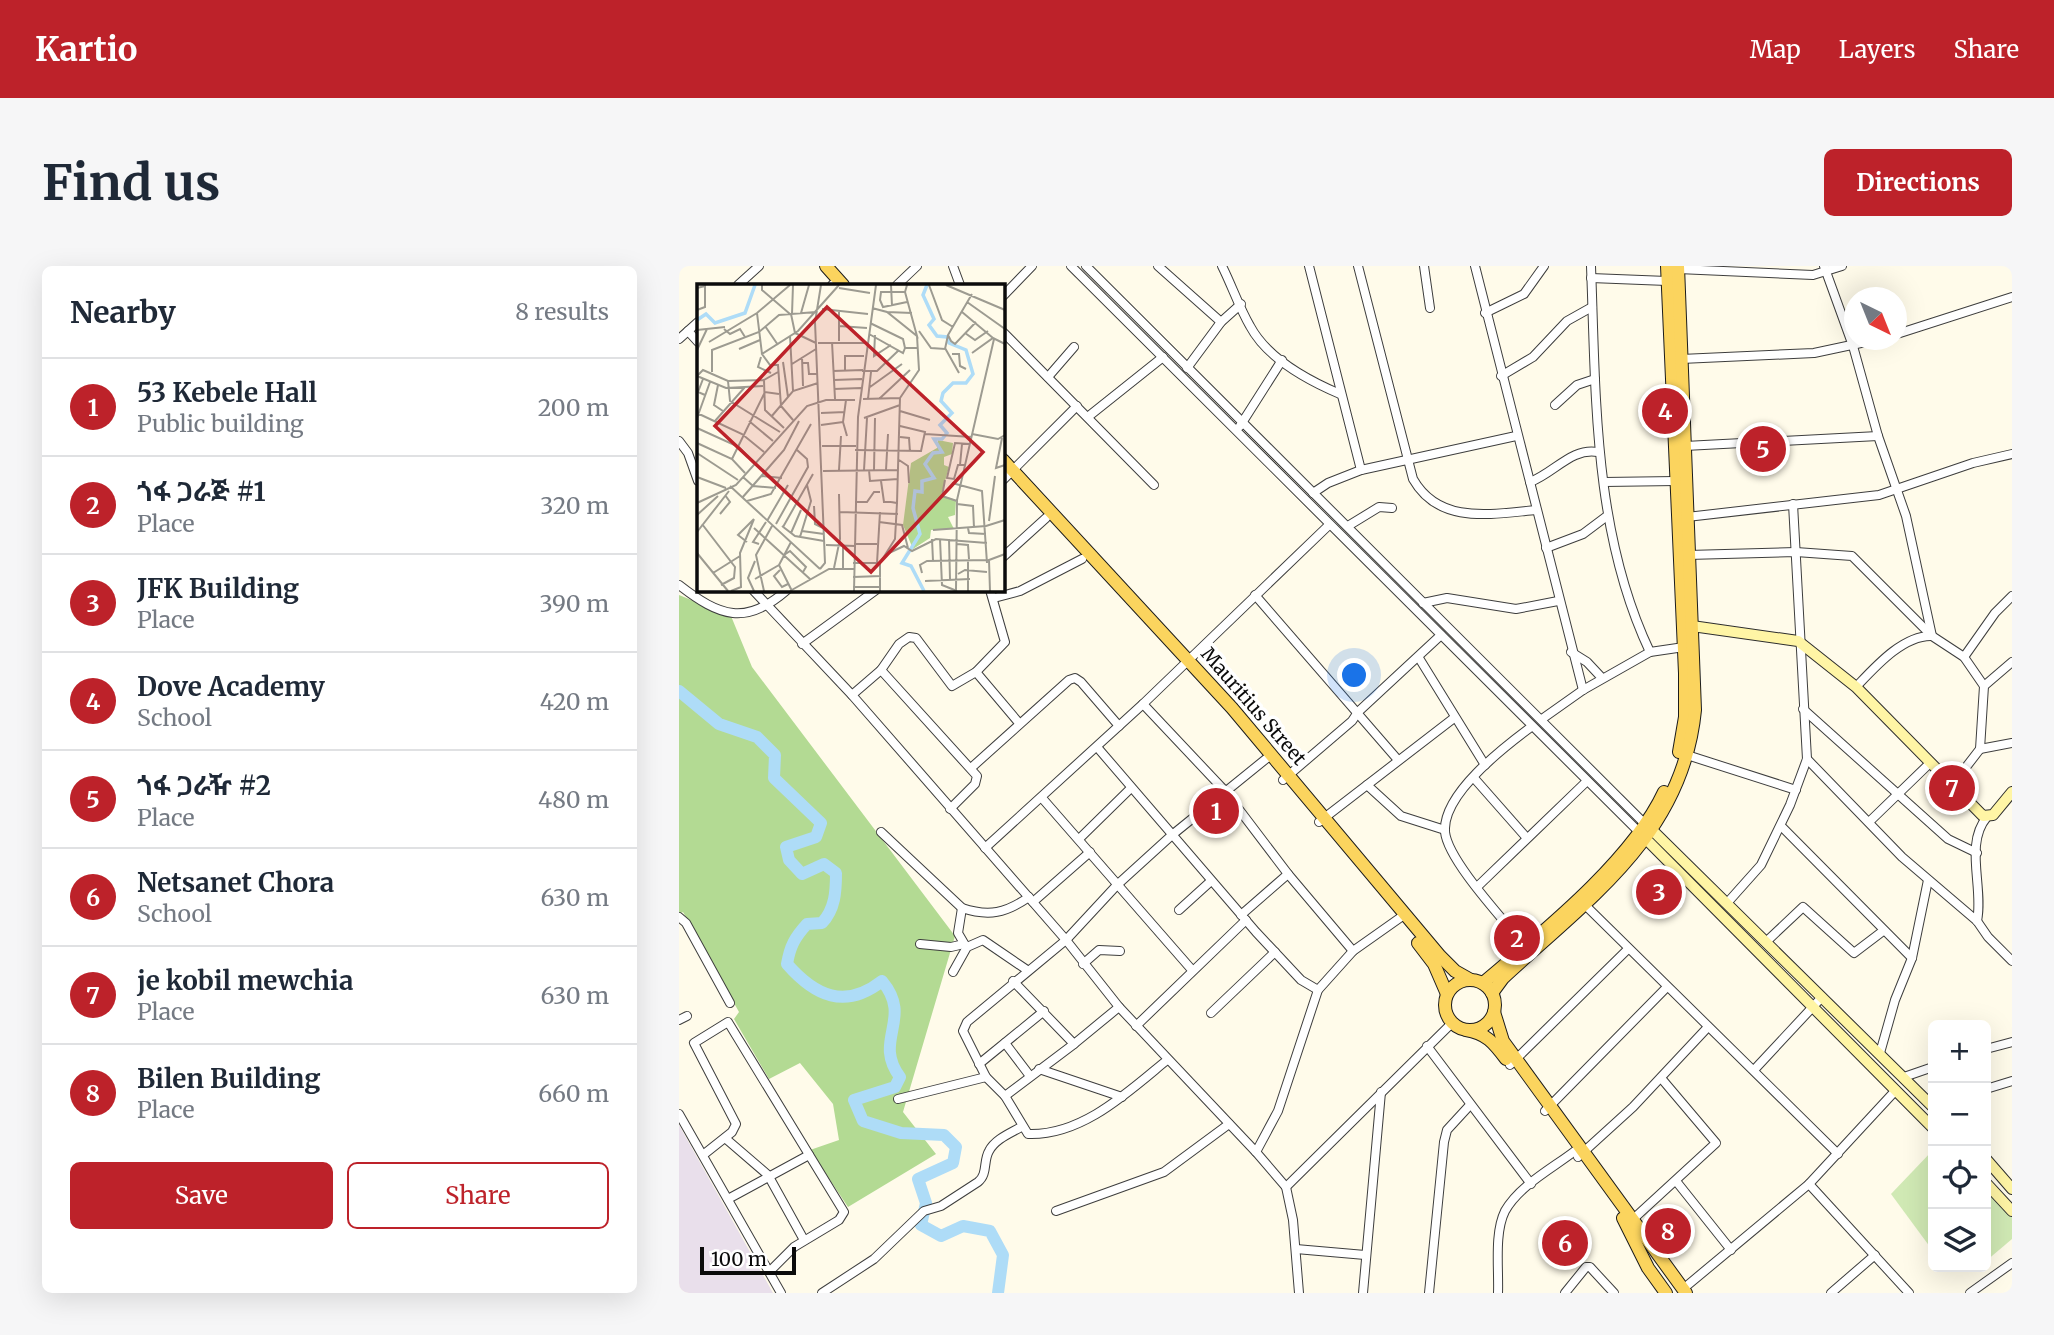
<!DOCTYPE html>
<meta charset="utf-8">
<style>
:root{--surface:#fff;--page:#f6f6f7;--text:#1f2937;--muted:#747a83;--line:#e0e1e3;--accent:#bd222a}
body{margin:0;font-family:Merriweather,"Noto Sans Ethiopic",serif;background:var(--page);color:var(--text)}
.controls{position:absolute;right:21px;bottom:21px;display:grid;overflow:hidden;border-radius:10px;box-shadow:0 7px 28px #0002}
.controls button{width:63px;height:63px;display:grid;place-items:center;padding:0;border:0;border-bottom:2px solid var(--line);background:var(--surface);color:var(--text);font:35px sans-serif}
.compass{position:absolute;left:1165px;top:21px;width:63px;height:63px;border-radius:50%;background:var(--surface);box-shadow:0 7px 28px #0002;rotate:137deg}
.scale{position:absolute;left:21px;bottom:18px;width:96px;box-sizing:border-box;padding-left:7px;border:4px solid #0b0b0b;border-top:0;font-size:19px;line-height:24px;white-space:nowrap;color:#0b0b0b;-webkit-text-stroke:5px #fff;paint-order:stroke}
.you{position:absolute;left:676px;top:410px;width:24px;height:24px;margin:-18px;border:5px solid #fff;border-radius:50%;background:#1a73e8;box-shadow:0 0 0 10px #1a73e833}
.badge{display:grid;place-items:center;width:46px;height:46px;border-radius:50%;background:var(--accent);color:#fff;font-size:23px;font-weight:700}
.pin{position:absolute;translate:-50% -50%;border:4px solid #fff;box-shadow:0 2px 7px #0006}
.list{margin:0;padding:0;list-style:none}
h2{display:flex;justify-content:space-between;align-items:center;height:91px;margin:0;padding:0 28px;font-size:30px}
h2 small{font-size:23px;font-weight:400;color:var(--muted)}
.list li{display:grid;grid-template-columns:46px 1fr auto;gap:21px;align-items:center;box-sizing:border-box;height:98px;padding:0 28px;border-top:2px solid var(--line)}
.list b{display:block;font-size:26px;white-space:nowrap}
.list p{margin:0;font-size:23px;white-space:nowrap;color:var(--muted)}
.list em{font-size:23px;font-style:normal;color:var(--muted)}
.actions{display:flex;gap:14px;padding:21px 28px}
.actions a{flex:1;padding:16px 0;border:2px solid var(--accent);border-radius:10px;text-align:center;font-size:24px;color:var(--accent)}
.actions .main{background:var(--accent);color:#fff}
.icon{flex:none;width:38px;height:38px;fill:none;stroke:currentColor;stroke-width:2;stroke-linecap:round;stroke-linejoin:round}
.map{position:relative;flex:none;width:1333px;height:1027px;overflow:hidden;border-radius:10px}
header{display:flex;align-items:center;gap:42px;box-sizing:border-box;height:98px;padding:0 35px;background:var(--accent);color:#fff}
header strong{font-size:33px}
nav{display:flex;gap:38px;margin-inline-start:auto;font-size:24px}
.intro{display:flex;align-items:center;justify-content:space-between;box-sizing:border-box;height:168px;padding:0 42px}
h1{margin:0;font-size:49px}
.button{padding:18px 32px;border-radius:10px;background:var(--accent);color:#fff;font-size:24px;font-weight:700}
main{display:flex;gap:42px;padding:0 42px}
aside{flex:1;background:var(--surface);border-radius:10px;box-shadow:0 7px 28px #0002}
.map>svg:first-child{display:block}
.industrial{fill:#e9dfeb}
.green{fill:#d0e9b4}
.forest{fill:#b3da93}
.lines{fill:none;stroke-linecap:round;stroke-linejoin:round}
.river{stroke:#aedcf7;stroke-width:12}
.street-casing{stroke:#3e3e3e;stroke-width:10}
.secondary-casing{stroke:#2d2d2d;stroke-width:12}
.primary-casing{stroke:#1c1c1c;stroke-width:14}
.street{stroke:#fff;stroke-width:8}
.secondary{stroke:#fff5a5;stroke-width:10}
.primary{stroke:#fbd45e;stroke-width:12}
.labels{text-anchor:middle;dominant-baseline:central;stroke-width:7;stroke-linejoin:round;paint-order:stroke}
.street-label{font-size:19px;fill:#0b0b0b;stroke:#fff}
.inset-river{fill:none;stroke:#aedcf7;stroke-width:3.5}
.inset-road{fill:none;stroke:#9d9b91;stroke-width:2}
.view{fill:#bd222a;fill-opacity:0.15;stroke:#bd222a;stroke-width:3.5}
.inset-edge{fill:none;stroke:#0b0b0b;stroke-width:3.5}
</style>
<header>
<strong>Kartio</strong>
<nav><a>Map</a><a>Layers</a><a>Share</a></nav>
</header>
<div class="intro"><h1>Find us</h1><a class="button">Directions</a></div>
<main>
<aside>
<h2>Nearby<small>8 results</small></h2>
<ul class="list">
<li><span class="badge">1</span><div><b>53 Kebele Hall</b><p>Public building</p></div><em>200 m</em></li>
<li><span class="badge">2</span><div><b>ጎፋ ጋራጅ #1</b><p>Place</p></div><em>320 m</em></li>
<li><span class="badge">3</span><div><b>JFK Building</b><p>Place</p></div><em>390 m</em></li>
<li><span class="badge">4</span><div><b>Dove Academy</b><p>School</p></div><em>420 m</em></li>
<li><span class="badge">5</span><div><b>ጎፋ ጋራዥ #2</b><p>Place</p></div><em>480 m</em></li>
<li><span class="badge">6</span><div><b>Netsanet Chora</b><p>School</p></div><em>630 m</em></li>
<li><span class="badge">7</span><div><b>je kobil mewchia</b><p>Place</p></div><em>630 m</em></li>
<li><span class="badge">8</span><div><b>Bilen Building</b><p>Place</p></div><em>660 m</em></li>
</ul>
<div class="actions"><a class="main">Save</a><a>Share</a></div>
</aside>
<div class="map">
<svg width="1333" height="1027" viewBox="0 0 1333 1027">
<rect width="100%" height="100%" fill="#fffbea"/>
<polygon class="industrial" points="0,859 94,1027 0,1027"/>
<g class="green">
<polygon points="1254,884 1254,985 1212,928"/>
<polygon points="1307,923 1333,949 1333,973 1307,995"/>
</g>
<polygon class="forest" points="0,329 52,350 73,401 276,670 224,846 257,888 169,941 131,884 160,874 154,838 121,797 90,813 55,753 60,746 4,646 0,648"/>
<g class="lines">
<path class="river" d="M 0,425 L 40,458 L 78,471 L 96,489 L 95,512 L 142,557 L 137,571 L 107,581 L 110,594 L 123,608 L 145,598 L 157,607 C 157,626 156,643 143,657 L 128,658 C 116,671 111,680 108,698 C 136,730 166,744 203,715 C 235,753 193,774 221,811 L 216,821 L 175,834 L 184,855 L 222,867 L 265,869 L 277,881 L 274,897 L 239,913 L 247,937 L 242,959 L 262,970 L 284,960 L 311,965 L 324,989 L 319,1027"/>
<g class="street-casing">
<g id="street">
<polyline points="274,0 281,19"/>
<polyline points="392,0 960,566"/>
<polyline points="407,0 966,558"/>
<polyline points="479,0 542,56"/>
<path d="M 543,0 C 553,20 560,41 571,60 C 588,92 628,114 661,128"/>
<polyline points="630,0 682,204"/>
<path d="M 679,0 L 734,213 C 760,259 812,248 857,244"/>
<polyline points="745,0 751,42"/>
<polyline points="796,0 904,424"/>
<path d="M 912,0 C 917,130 914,266 971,386"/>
<path d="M 1145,0 L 1174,80 L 1199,170 L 1227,250 L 1253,370 C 1224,369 1196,401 1177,421"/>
<polyline points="999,3 1134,9 1163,0"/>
<polyline points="912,12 988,15"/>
<polyline points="59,19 80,0"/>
<polyline points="153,19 154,18"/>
<polyline points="218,19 238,0"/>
<polyline points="324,30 353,0"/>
<polyline points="806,47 845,28 865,0"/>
<polyline points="9,65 19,76"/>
<polyline points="324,66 475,219"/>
<polyline points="1218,68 1333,31"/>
<polyline points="0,73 19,56"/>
<polyline points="1002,93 1135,87 1196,74"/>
<polyline points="508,102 542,56 562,38"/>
<polyline points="822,110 854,91 888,55 913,41"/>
<polyline points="369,111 395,81"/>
<polyline points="876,139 898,119 916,113"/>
<polyline points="410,150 484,91"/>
<polyline points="561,160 603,94"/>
<polyline points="0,175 9,187 19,215"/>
<polyline points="1006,180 1199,170"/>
<polyline points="324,214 398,140"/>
<path d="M 851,216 C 875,207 893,181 919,186"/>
<polyline points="925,216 997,215"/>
<polyline points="634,227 649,217 682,204 837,170"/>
<polyline points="1008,251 1200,229 1294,197 1333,188"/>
<polyline points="669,260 700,241 713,242"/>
<polyline points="867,282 904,268 928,250"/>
<polyline points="1009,289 1117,286 1173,290 1253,370 1285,391 1305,420 1301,483 1274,518"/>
<polyline points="324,291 367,252"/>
<path d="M 0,319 C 41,351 67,360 108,324"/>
<polyline points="74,324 173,429"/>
<polyline points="311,324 326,376 297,406 273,420 237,372 230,371 220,378 202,404 173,429 387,674 440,741 577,886 607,921 614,954 620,1027"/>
<polyline points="576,329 719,494"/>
<polyline points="315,332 341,325 403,293"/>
<polyline points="744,337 768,332 837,343 879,335"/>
<polyline points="123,378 197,324"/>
<polyline points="892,386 908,396 923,412"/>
<polyline points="1285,391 1316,347 1333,330"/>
<polyline points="740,392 806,499"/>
<polyline points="202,404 298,510 296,518 271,543"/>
<polyline points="297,406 340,457"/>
<polyline points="1305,420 1333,396"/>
<polyline points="464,438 546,525 609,608 674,685"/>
<polyline points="1124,443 1269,573 1298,587"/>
<polyline points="863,453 904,424 971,386 1005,381"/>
<polyline points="418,481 577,666 622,714 639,724"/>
<polyline points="1301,483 1333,477"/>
<polyline points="1008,489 1117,524"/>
<polyline points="1128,493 1223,591 1298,655 1309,671 1333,695"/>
<polyline points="292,502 390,414 396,412 402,416 440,460"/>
<polyline points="795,512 847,571"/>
<polyline points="604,514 673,455 679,446 762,369"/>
<polyline points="688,519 722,550 766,564"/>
<polyline points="363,532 513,704"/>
<polyline points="640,556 775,452"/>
<polyline points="1190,556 1251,497"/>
<polyline points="1102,560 1233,692"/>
<path d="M 202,566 L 283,642 C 310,651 327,647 350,631"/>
<polyline points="400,573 452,522"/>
<polyline points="306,582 464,438 650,259"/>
<polyline points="798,621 907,516"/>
<polyline points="354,636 411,586"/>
<polyline points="1049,636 1082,599 1111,539 1128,493 1114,238"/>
<polyline points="905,638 1159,888"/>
<polyline points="283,642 279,667 286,679"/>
<polyline points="500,644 532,615"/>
<polyline points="562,649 609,608"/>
<polyline points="0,651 7,657 51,737"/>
<path d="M 1298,655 C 1305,622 1285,578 1308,551"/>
<polyline points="1088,675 1124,641 1175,687 1204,665"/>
<polyline points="241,678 272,681 285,678"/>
<path d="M 845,679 C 826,655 769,595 766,566 C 763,528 825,481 852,461"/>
<polyline points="404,698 420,684 441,685"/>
<polyline points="274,706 288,681 304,674 348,704"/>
<polyline points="334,715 395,778 440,741"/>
<polyline points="532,747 596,686"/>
<polyline points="0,754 8,750"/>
<polyline points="457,760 567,654"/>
<polyline points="326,777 351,810"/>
<polyline points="748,780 852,918"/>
<polyline points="1307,783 1333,776"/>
<polyline points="1201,787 1216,734 1233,692 1249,614"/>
<path d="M 488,794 C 449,826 403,870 349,868 L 326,830 L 307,811 L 284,765 L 288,756 L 387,674 L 438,619 L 493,569 L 593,488"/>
<polyline points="300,798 365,745"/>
<polyline points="831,799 949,683"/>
<polyline points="360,803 443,831"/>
<polyline points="1075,804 1143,731"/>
<polyline points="1225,811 1254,801"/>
<polyline points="1307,823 1333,815"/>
<polyline points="326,830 395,778"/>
<polyline points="219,833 307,811"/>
<polyline points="866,845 988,721"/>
<polyline points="0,848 102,1027"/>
<polyline points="46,872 89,909 125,974"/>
<polyline points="577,886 599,845 639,724 674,685 725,649"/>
<polyline points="24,889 53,866 57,858 15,777 49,756 165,946 160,954 115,981 91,1005"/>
<polyline points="899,891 954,841 1029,761"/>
<polyline points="997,915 1052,984"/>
<polyline points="1130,918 1230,1027"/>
<polyline points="607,921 773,757"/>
<polyline points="49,933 130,889"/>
<polyline points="377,945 485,906 550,858"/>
<polyline points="951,956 1037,877 982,812"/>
<polyline points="617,983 686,989"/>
<polyline points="1004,1023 1130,918 1217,824"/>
<path d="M 143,1027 L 195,993 L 245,945 L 262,940 L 299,916 C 309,908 304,895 310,885 C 316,873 332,867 342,861"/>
<polyline points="684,1027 702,826"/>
<polyline points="750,1027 765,876 768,864 791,839"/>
<path d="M 819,1027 C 820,1003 815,967 826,945 C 841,918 878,900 901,881"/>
<polyline points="886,1027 907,1001 911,1001 935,1027"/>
<polyline points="1152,1027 1196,989"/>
<polyline points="1291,1027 1333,997"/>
</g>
</g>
<g class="secondary-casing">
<g id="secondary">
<polyline points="1006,359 1119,375 1177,421 1304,550 1314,549 1333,526"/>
<polyline points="967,558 1254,841"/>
<polyline points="960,566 1254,862"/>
<polyline points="1307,893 1333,923"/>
<polyline points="1307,917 1333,945"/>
</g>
</g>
<g class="primary-casing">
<g id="primary">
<polyline points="147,0 164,19"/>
<polyline points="988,0 1006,407 1006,451 1000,486"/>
<polyline points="324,194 553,442 761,690 776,705 792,714"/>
<polyline points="739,677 755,698 768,728"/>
<circle cx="791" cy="739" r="25"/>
<path d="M 804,717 C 863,667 953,595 985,526"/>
<path d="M 813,727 L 824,712 C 909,633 1004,569 1016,444 L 999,0"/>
<polyline points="815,746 824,775 1007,1027"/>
<path d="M 787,764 C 807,767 815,777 827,793"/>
<polyline points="944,952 969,1002 987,1027"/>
</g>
</g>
<use href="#street" class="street"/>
<use href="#secondary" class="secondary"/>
<use href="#primary" class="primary"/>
</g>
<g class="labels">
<g class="street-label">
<text transform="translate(575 440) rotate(49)">Mauritius Street</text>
</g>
</g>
<g transform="translate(18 18)">
<rect width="308" height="308" fill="#fffbea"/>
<path d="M 241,156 L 256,159 L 255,170 L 247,173 L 247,181 L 252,183 L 244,211 L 259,216 L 258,231 L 251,233 L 257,245 L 234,246 L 233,254 L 216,265 L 206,241 L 214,179 L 240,164 Z" fill="#b3da93"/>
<path class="inset-river" d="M 0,36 L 9,30 L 18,39 L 48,29 L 58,1M 227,307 L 214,282 L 205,279 L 223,250 L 216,224 L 218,207 L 225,208 L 225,197 L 237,194 L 228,180 L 236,169 L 245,168 L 237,155 L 245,155 L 250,149 L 243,141 L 255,129 L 244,117 L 246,109 L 256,99 L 269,99 L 276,90 L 269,66 L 252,59 L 250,53 L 240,52 L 232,41 L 237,35 L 226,11 L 230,1"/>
<path class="inset-road" d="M 65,1 L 65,6 L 93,30M 194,1 L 195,22M 210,1 L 208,8 L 184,8 L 183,16 L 186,23 L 210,18M 232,1 L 245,36 L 256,43M 249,1 L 308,26M 0,4 L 8,2 L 8,23 L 0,26M 142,4 L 173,9M 275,10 L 251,51 L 254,57 L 258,60 L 279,38M 270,18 L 308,45M 175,24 L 190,28 L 220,52 L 208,8M 125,25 L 171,30M 190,28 L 215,29M 265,28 L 296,54M 60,29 L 65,70M 104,29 L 112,1M 94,30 L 98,49 L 119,59M 95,30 L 96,1M 173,39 L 206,55 L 208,64 L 221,64M 68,42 L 81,61M 142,42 L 170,44M 27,45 L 33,50 L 43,45 L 48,53M 0,46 L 28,43M 222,47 L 234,64 L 248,65 L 251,51M 268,49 L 278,56 L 291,47M 172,50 L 206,69 L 208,64M 178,51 L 177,72 L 194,61M 93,52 L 96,107M 142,57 L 142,27M 12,58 L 60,29 L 93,1M 135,58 L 138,115M 121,59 L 168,59M 248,64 L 262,89M 42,65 L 63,56M 0,66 L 10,45M 275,69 L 296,54 L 308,60M 255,70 L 262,70 L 263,82 L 269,85M 64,73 L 61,83 L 74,89M 105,73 L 106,102M 86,78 L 91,113M 106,79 L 111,79 L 112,90 L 120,90M 95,80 L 119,65M 148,86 L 148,72 L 167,72M 136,87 L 166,86M 165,87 L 180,87 L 202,66M 15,88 L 15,66 L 62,48 L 82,31 L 119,28M 81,88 L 67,96 L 68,126 L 87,144M 0,92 L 6,86 L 31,97 L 67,96M 0,92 L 29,104 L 66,102M 6,95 L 1,108 L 8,111M 137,96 L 165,95M 31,97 L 33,117 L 83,148M 21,101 L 17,121 L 26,127M 173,103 L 205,80M 137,105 L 164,104M 166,115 L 203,114M 171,115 L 174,88M 182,115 L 213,86M 149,116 L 146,138 L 150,152M 203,127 L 233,136M 0,129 L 45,150 L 67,168M 124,129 L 148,128M 74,133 L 96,107 L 121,99M 0,134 L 13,98M 167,134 L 203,121M 96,136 L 84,122 L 81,81 L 73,81 L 65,70 L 101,47 L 142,1M 18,137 L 48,103M 52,137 L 76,157M 124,141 L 146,138M 0,144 L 42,163 L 57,179M 228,150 L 275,153M 275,150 L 301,155 L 308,151M 203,153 L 212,154 L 213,168M 305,154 L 299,184 L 308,181M 0,159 L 35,175 L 48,189M 125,162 L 159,162M 158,166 L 224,167 L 228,148 L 203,142M 0,169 L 41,196M 35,175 L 68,108 L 82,110M 202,176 L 211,182 L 212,199M 263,181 L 265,160M 268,181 L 261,181 L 257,195 L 250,194 L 258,159 L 273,160M 142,186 L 144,152M 167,186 L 170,134M 172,186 L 173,197 L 201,195M 177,186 L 178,134M 189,186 L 191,150M 126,187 L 201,186M 64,192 L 85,194M 0,193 L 29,204M 46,193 L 56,202 L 79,204M 248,196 L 245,212 L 260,217M 184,197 L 187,218 L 194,218M 255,199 L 285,207 L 290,279M 33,202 L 123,285M 45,214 L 87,166 L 102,137M 50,217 L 74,210 L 114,140M 158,218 L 170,218 L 177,208 L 183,208M 194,218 L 200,219 L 203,114 L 222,86 L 220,52M 0,219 L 39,201 L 110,122 L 129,116 L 158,116M 260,220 L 276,222 L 277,244M 117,222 L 118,240 L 126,244M 143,228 L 201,230M 23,230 L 33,218 L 28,211M 0,231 L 21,212M 70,237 L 91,201M 292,237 L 298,192M 182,238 L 205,241 L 211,264M 5,240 L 38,283 L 37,294 L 24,301M 79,240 L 111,183 L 110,175 L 100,166M 85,242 L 98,252 L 127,257M 86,243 L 116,190M 57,244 L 113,295M 271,244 L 272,249 L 289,250M 236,246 L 289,242 L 308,236M 105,247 L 127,250M 0,248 L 32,207M 94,249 L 104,226M 103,253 L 114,217 L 110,201M 235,255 L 236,277M 243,255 L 245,301 L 260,307M 252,255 L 253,295M 50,258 L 41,251 L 57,235M 94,258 L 82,281 L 95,307M 62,260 L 56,258 L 69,238M 157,260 L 180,260M 260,260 L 271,261 L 272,275M 129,261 L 158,262M 0,269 L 31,307M 192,269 L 207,262 L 215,267 L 239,255 L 290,259M 87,271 L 93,267 L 109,283 L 106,288M 271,276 L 271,307M 156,279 L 181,279M 180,279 L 183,228M 137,284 L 143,255 L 142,210M 146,284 L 146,262M 123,285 L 128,279 L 118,38 L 124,1M 83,286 L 77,292 L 85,303 L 91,300M 16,289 L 43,272M 225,289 L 223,281 L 230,277 L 292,276M 261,290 L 268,286 L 290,288M 156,293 L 184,292M 58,295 L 82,281M 228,297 L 273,295M 156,303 L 183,303M 259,306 L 260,216 L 297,55M 34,307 L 44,303 L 43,269 L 57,235M 57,307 L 51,294 L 58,277M 67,307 L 59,271 L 75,242M 93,307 L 132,285 L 158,285M 157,307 L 161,133 L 179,1M 183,307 L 183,279 L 198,255 L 200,219M 293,307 L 292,276 L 308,270"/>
<path class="view" d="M 130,23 L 286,168 L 174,288 L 18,142 Z"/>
<rect width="308" height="308" class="inset-edge"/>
</g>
</svg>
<div class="controls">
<button>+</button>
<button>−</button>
<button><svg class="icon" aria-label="locate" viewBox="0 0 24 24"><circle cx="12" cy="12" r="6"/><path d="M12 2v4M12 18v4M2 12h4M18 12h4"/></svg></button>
<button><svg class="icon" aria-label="layers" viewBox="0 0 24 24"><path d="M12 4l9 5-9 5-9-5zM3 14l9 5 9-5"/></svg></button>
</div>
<svg class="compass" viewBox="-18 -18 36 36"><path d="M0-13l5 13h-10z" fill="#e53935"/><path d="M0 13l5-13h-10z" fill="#747a83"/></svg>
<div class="scale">100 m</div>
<div class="you"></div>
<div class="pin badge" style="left:537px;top:545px">1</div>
<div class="pin badge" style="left:838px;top:672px">2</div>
<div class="pin badge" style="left:980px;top:626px">3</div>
<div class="pin badge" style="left:986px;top:145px">4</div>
<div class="pin badge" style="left:1084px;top:183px">5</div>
<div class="pin badge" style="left:886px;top:977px">6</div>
<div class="pin badge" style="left:1273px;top:522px">7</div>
<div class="pin badge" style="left:989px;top:965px">8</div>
</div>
</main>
